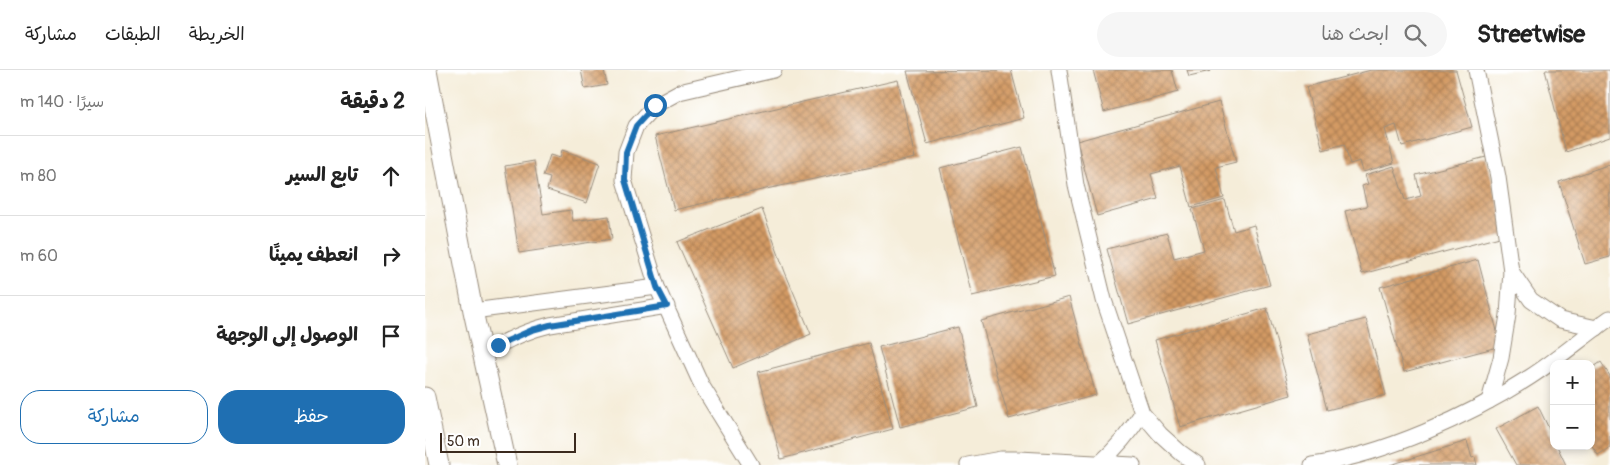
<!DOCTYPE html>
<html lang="ar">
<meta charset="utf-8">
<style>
:root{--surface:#fff;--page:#f6f6f6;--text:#222;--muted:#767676;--line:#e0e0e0;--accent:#1f6fb2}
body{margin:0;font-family:Pangolin,"Playpen Sans Arabic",sans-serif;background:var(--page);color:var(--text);direction:rtl}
.controls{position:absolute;right:15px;bottom:15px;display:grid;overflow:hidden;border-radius:10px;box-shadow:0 2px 8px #0003}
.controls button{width:45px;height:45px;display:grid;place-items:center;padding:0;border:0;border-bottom:1px solid var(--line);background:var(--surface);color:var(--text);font:25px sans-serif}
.scale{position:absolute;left:15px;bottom:12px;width:136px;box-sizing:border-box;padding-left:5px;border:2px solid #3b2a1e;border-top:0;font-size:14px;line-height:18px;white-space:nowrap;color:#3b2a1e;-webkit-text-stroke:4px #fff;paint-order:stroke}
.stop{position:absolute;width:15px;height:15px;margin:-11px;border:4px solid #1f6fb2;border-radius:50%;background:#fff}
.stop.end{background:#1f6fb2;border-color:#fff;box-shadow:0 1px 5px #0008}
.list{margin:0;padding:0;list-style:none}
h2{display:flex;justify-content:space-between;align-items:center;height:65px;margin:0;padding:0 20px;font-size:21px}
h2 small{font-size:16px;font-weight:400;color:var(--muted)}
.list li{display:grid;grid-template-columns:32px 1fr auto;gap:15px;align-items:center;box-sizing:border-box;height:80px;padding:0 20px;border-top:1px solid var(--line)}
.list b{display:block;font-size:19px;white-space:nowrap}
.list em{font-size:16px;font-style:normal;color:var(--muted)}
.actions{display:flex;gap:10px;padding:15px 20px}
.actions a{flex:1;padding:11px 0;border:1px solid var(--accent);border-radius:20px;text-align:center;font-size:18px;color:var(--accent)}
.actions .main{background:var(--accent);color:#fff}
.icon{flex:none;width:28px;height:28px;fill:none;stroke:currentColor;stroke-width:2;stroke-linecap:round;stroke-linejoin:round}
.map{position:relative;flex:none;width:1185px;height:395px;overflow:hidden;direction:ltr}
header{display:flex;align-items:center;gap:30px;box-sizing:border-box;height:70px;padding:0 25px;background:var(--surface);border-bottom:1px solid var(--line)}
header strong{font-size:24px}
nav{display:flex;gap:28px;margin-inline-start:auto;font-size:18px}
.search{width:350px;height:45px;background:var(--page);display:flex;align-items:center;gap:12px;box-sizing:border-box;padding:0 18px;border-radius:28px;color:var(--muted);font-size:19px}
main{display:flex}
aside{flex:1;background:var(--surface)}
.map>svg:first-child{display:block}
.building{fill:url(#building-cross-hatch)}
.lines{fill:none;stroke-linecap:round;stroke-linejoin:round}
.minor-casing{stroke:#988c7c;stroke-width:17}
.tertiary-casing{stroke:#988c7c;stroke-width:21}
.minor{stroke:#fff;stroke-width:15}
.tertiary{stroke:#fff;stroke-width:19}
.route{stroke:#1f6fb2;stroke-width:6}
</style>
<header>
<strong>Streetwise</strong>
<div class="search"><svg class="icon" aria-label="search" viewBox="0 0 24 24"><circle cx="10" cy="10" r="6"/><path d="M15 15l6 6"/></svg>ابحث هنا</div>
<nav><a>الخريطة</a><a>الطبقات</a><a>مشاركة</a></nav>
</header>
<main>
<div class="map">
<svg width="1185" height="395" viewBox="0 0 1185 395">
<defs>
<pattern id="building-cross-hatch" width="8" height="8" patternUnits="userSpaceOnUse" patternTransform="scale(1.25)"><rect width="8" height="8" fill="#d39a64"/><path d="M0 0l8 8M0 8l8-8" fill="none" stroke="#ac7e52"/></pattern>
</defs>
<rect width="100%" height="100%" fill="#fff"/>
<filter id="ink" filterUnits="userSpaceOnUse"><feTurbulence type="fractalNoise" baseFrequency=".02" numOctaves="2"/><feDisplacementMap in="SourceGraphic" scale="10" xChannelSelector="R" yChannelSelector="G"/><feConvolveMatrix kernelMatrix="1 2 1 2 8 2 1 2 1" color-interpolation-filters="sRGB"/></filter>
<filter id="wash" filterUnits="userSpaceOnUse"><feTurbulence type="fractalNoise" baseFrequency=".0096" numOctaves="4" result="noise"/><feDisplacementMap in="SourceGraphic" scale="20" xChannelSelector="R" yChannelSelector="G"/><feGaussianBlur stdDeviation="1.12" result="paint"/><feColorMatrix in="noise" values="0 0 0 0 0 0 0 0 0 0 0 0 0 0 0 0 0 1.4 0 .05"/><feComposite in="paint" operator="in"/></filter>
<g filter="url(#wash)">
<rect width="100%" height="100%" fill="#f5edd9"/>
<g id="blocks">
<g class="building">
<polygon points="156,0 179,0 182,15 160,19"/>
<polygon points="586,0 599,48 502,74 482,1"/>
<polygon points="668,0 747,0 753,22 679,42"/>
<polygon points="762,0 786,0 786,1 764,6"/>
<polygon points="946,0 1031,0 1047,57 977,76 971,55 960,59 969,93 938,102 935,91 925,94 919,74 898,80 881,17"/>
<polygon points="1120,0 1185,0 1185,67 1141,82"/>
<polygon points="473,10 490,88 341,119 249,140 230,66"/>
<polygon points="794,32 811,92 791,97 799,128 766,137 755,96 726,104 733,129 672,146 652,71"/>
<polygon points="597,77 630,206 547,226 515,98"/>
<polygon points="137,80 175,93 162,133 122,120 125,108 118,106 125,85 135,88"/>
<polygon points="1061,87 1082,165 937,204 920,141 942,136 937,116 943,114 940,105 969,96 980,130 996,126 991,105"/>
<polygon points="109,91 118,144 146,140 148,151 184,146 187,169 94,183 80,96"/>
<polygon points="1185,94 1185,187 1160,194 1134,112"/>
<polygon points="800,130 809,161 829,155 845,215 703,254 682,179 742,163 749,188 779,180 767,139"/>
<polygon points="337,139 360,202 386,264 308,298 252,172"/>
<polygon points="1053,190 1076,276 979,302 955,217"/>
<polygon points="644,227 671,325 584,349 556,251"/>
<polygon points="842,238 866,325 755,357 730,270"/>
<polygon points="941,249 961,325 902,340 882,264"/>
<polygon points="533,257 553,337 475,357 454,277"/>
<polygon points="444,273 468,359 356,389 333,302"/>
<polygon points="1176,292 1185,306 1185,377 1173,385 1166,374 1166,299"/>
<polygon points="1113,336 1129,369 1129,376 1132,376 1141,395 1091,395 1071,359"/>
<polygon points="1042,371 1047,388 1050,387 1052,395 965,395"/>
</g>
</g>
</g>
<g filter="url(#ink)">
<use href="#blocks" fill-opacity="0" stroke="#988c7c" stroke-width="1"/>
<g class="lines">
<g class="minor-casing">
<g id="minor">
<polyline points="634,0 651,115 679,230 717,343 735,364 756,383 773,395"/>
<polyline points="1051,0 1073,107 1086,201 1083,245 1076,288 1064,331"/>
<polyline points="1086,201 1106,230 1135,250 1172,258"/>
<polyline points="48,241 232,217"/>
<path d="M 57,285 C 79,271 100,261 125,255 L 242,236"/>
<path d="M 675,393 C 692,378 705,362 717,343"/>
<polyline points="326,395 277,316 232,217 199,110 201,82 211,56 230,35 254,22 349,0"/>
<polyline points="543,395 576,389 594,389 708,395"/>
<path d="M 887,395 C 959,385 1044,346 1105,307 C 1133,289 1158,267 1185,248"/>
</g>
</g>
<g class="tertiary-casing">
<g id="tertiary">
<polyline points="2,0 48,241 82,395"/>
<polyline points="0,327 14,395"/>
</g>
</g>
<use href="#minor" class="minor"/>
<use href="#tertiary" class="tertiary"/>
</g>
</g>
<g class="lines" filter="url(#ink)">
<polyline class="route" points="73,275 107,260 125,255 242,236 232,217 200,110 201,82 211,56 230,35"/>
</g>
</svg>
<div class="controls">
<button>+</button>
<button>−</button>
</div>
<div class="scale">50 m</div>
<div class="stop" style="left:230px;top:35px"></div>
<div class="stop end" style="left:73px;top:275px"></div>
</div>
<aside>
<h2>2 دقيقة<small>سيرًا · 140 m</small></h2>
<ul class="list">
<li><svg class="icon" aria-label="ahead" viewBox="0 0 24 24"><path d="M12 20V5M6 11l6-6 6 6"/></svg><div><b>تابع السير</b></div><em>80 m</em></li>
<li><svg class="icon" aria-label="right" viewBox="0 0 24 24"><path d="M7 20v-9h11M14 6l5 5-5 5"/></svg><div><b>انعطف يمينًا</b></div><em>60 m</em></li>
<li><svg class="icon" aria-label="arrive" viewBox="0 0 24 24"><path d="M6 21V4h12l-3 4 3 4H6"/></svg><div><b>الوصول إلى الوجهة</b></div></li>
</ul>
<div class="actions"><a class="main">حفظ</a><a>مشاركة</a></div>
</aside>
</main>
